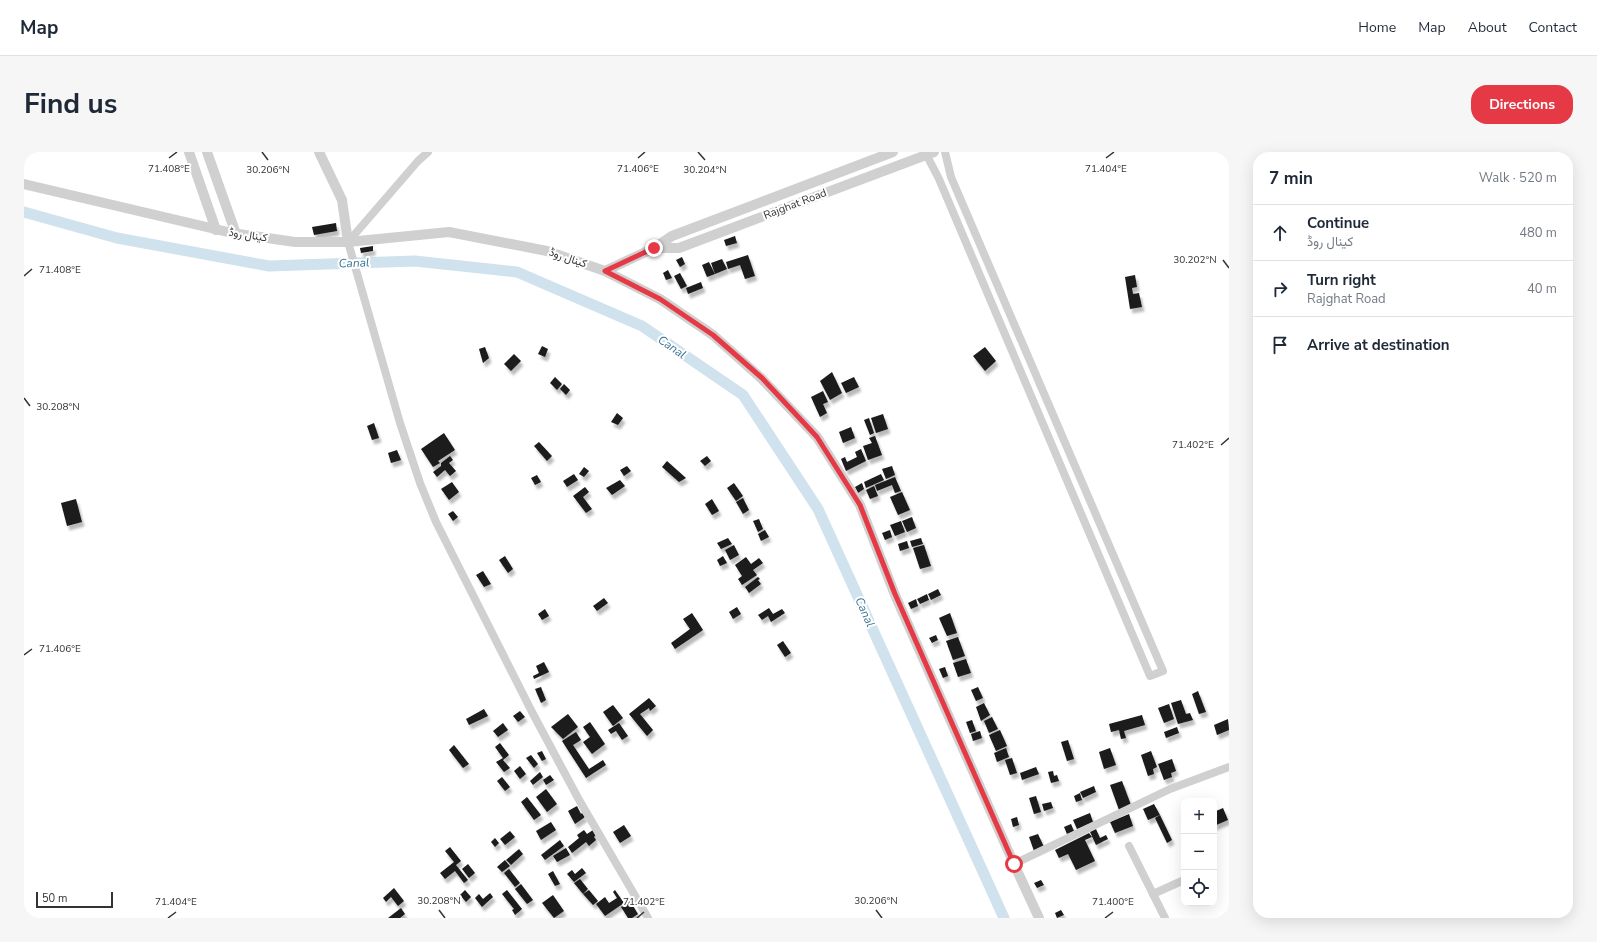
<!DOCTYPE html>
<meta charset="utf-8">
<style>
:root{--surface:#fff;--page:#f6f6f7;--text:#1f2937;--muted:#747a83;--line:#e0e1e3;--accent:#e63946}
body{margin:0;font-family:"Nunito Sans",Vazirmatn,sans-serif;background:var(--page);color:var(--text)}
.controls{position:absolute;right:12px;bottom:12px;display:grid;overflow:hidden;border-radius:8px;box-shadow:0 4px 16px #0002}
.controls button{width:36px;height:36px;display:grid;place-items:center;padding:0;border:0;border-bottom:1px solid var(--line);background:var(--surface);color:var(--text);font:20px sans-serif}
.scale{position:absolute;left:12px;bottom:10px;width:77px;box-sizing:border-box;padding-left:4px;border:2px solid #333;border-top:0;font-size:11px;line-height:14px;white-space:nowrap;color:#333;-webkit-text-stroke:3px #fff;paint-order:stroke}
.stop{position:absolute;width:12px;height:12px;margin:-9px;border:3px solid #e63946;border-radius:50%;background:#fff}
.stop.end{background:#e63946;border-color:#fff;box-shadow:0 1px 4px #0008}
.list{margin:0;padding:0;list-style:none}
h2{display:flex;justify-content:space-between;align-items:center;height:52px;margin:0;padding:0 16px;font-size:17px}
h2 small{font-size:13px;font-weight:400;color:var(--muted)}
.list li{display:grid;grid-template-columns:26px 1fr auto;gap:12px;align-items:center;box-sizing:border-box;height:56px;padding:0 16px;border-top:1px solid var(--line)}
.list b{display:block;font-size:15px;white-space:nowrap}
.list p{margin:0;font-size:13px;white-space:nowrap;color:var(--muted)}
.list em{font-size:13px;font-style:normal;color:var(--muted)}
.icon{flex:none;width:22px;height:22px;fill:none;stroke:currentColor;stroke-width:2;stroke-linecap:round;stroke-linejoin:round}
.map{position:relative;flex:none;width:1205px;height:766px;overflow:hidden;border-radius:16px}
header{display:flex;align-items:center;gap:24px;box-sizing:border-box;height:56px;padding:0 20px;background:var(--surface);border-bottom:1px solid var(--line)}
header strong{font-size:19px}
nav{display:flex;gap:22px;margin-inline-start:auto;font-size:14px}
.intro{display:flex;align-items:center;justify-content:space-between;box-sizing:border-box;height:96px;padding:0 24px}
h1{margin:0;font-size:28px}
.button{padding:10px 18px;border-radius:16px;background:var(--accent);color:#fff;font-size:14px;font-weight:700}
main{display:flex;gap:24px;padding:0 24px}
aside{flex:1;background:var(--surface);border-radius:16px;box-shadow:0 4px 16px #0002}
.map>svg:first-child{display:block}
.lines{fill:none;stroke-linecap:round;stroke-linejoin:round}
.canal{stroke:#cfe2ee;stroke-width:11}
.building{fill:#1a1a1a;filter:url(#shadow)}
.minor{stroke:#d0d0d0;stroke-width:8}
.tertiary{stroke:#d0d0d0;stroke-width:10}
.route{stroke:#e63946;stroke-width:5}
.ticks{fill:none;stroke:#333;stroke-width:1.5}
.labels{text-anchor:middle;dominant-baseline:central;stroke-width:4;stroke-linejoin:round;paint-order:stroke}
.street-label{font-size:11px;fill:#333;stroke:#fff}
.water-label{font-size:12px;font-style:italic;fill:#3f7597;stroke:#fff}
.ticks-label{font-size:10px;text-anchor:middle;fill:#333;stroke:#fff;stroke-width:4;stroke-linejoin:round;paint-order:stroke}
</style>
<header>
<strong>Map</strong>
<nav><a>Home</a><a>Map</a><a>About</a><a>Contact</a></nav>
</header>
<div class="intro"><h1>Find us</h1><a class="button">Directions</a></div>
<main>
<div class="map">
<svg width="1205" height="766" viewBox="0 0 1205 766">
<defs>
<filter id="shadow"><feDropShadow dx="2.5" dy="4.5" stdDeviation="1" flood-color="#0004"/></filter>
</defs>
<rect width="100%" height="100%" fill="#fff"/>
<g class="lines">
<polyline class="canal" points="0,60 93,86 245,114 391,109 493,120 618,174 719,243 794,357 980,766"/>
</g>
<g class="building">
<polygon points="312,71 313,79 290,83 288,75"/>
<polygon points="711,84 713,91 702,94 700,88"/>
<polygon points="349,94 349,99 337,101 336,96"/>
<polygon points="724,103 731,124 721,127 716,113 704,117 702,110"/>
<polygon points="658,105 661,112 656,115 652,108"/>
<polygon points="698,107 703,117 691,122 687,111"/>
<polygon points="685,110 691,122 683,125 678,113"/>
<polygon points="644,118 648,126 642,128 639,121"/>
<polygon points="656,121 663,134 657,137 650,124"/>
<polygon points="1111,123 1113,135 1108,136 1109,142 1115,141 1118,155 1106,157 1101,125"/>
<polygon points="677,130 679,136 664,142 662,136"/>
<polygon points="518,194 524,197 521,205 514,202"/>
<polygon points="461,195 465,206 459,211 455,197"/>
<polygon points="961,195 972,209 961,219 949,204"/>
<polygon points="490,202 497,209 487,219 480,212"/>
<polygon points="808,220 818,241 806,248 796,229"/>
<polygon points="531,225 538,232 533,238 526,231"/>
<polygon points="830,225 835,235 822,241 817,231"/>
<polygon points="540,232 546,238 542,243 536,237"/>
<polygon points="799,239 804,250 799,252 803,261 796,265 787,245"/>
<polygon points="593,261 599,266 594,273 587,270"/>
<polygon points="859,262 864,277 852,281 847,266"/>
<polygon points="845,266 850,281 846,283 840,268"/>
<polygon points="350,271 355,286 348,288 343,274"/>
<polygon points="827,275 831,286 819,291 815,280"/>
<polygon points="420,281 431,298 414,309 416,311 409,315 397,297"/>
<polygon points="851,284 858,303 844,308 839,294 848,291 845,286"/>
<polygon points="515,290 528,304 523,309 510,294"/>
<polygon points="837,297 842,309 822,319 817,307 821,305 823,310 833,305 831,300"/>
<polygon points="373,298 377,308 367,311 364,301"/>
<polygon points="426,304 429,308 425,311 432,319 426,324 421,318 413,325 409,320 417,314 417,311"/>
<polygon points="683,304 687,309 681,314 676,309"/>
<polygon points="643,309 662,326 655,330 638,315"/>
<polygon points="603,314 607,319 600,324 596,318"/>
<polygon points="868,314 871,323 862,327 858,317"/>
<polygon points="560,315 565,319 560,325 555,322"/>
<polygon points="550,322 554,328 543,335 539,329"/>
<polygon points="857,322 860,328 842,336 840,330"/>
<polygon points="513,323 517,330 511,333 507,326"/>
<polygon points="871,325 877,339 871,341 868,333 853,339 851,333"/>
<polygon points="596,328 601,334 588,343 582,336"/>
<polygon points="428,330 435,340 425,348 417,337"/>
<polygon points="710,331 719,344 712,349 703,336"/>
<polygon points="838,331 840,337 834,341 831,335"/>
<polygon points="850,334 854,344 846,347 842,338"/>
<polygon points="561,335 565,340 559,345 568,357 562,361 549,344"/>
<polygon points="878,340 886,358 874,363 866,345"/>
<polygon points="719,346 725,358 719,362 712,350"/>
<polygon points="52,347 58,370 43,374 37,351"/>
<polygon points="688,347 695,359 688,363 681,352"/>
<polygon points="429,359 434,365 429,369 424,362"/>
<polygon points="888,365 892,376 883,380 878,369"/>
<polygon points="735,367 739,377 734,380 729,369"/>
<polygon points="877,369 881,380 871,384 866,373"/>
<polygon points="741,378 745,385 737,389 734,382"/>
<polygon points="866,378 868,385 861,388 858,381"/>
<polygon points="704,386 708,392 697,397 693,391"/>
<polygon points="897,386 899,392 888,395 886,389"/>
<polygon points="883,389 885,396 876,399 874,392"/>
<polygon points="710,393 715,403 706,408 701,398"/>
<polygon points="900,393 907,414 896,417 889,396"/>
<polygon points="481,404 489,417 484,421 475,408"/>
<polygon points="699,404 703,411 696,414 693,408"/>
<polygon points="722,405 727,412 735,406 739,411 729,418 733,423 718,433 714,427 718,424 711,413"/>
<polygon points="459,419 467,432 460,435 452,423"/>
<polygon points="734,425 736,427 734,428 737,432 725,441 721,435"/>
<polygon points="914,437 917,443 907,448 904,442"/>
<polygon points="903,442 905,448 896,452 893,447"/>
<polygon points="580,446 584,451 573,459 569,454"/>
<polygon points="892,447 894,454 887,457 884,451"/>
<polygon points="713,455 717,462 709,467 705,460"/>
<polygon points="745,456 749,462 758,457 761,461 747,470 744,464 738,468 734,463"/>
<polygon points="521,457 525,464 518,468 514,462"/>
<polygon points="668,461 679,478 651,497 647,491 666,477 659,467"/>
<polygon points="926,461 933,481 923,484 915,466"/>
<polygon points="912,483 914,488 908,491 905,486"/>
<polygon points="934,485 941,504 929,508 922,489"/>
<polygon points="759,489 767,501 761,505 753,493"/>
<polygon points="942,507 947,521 934,525 929,511"/>
<polygon points="520,510 525,520 510,527 509,524 515,521 512,514"/>
<polygon points="921,515 924,524 919,526 915,517"/>
<polygon points="517,535 522,548 517,551 511,537"/>
<polygon points="954,535 959,546 952,549 947,538"/>
<polygon points="1174,539 1182,560 1175,562 1168,542"/>
<polygon points="625,546 632,554 626,559 625,556 616,562 629,578 623,584 605,562"/>
<polygon points="1157,548 1162,562 1166,561 1169,568 1154,572 1147,551"/>
<polygon points="960,551 966,563 957,569 952,555"/>
<polygon points="1145,552 1150,567 1140,571 1134,556"/>
<polygon points="589,553 599,566 589,574 579,560"/>
<polygon points="460,557 464,564 445,573 442,567"/>
<polygon points="496,559 501,565 494,570 489,564"/>
<polygon points="544,562 554,575 539,587 527,575"/>
<polygon points="1118,563 1121,573 1100,579 1102,586 1097,587 1095,578 1087,580 1085,572"/>
<polygon points="968,565 974,577 965,581 960,569"/>
<polygon points="1204,567 1205,578 1193,583 1190,573"/>
<polygon points="948,568 952,579 946,581 942,570"/>
<polygon points="566,570 581,592 568,602 559,590 566,585 559,575"/>
<polygon points="479,571 484,578 474,585 469,579"/>
<polygon points="595,571 604,584 598,588 592,579 587,582 584,578"/>
<polygon points="1153,575 1155,581 1142,586 1140,580"/>
<polygon points="976,578 983,594 972,599 965,583"/>
<polygon points="956,579 958,586 949,589 947,582"/>
<polygon points="552,580 557,588 549,593 565,617 579,608 582,613 562,626 538,589"/>
<polygon points="1044,588 1050,607 1043,609 1037,590"/>
<polygon points="476,591 485,603 479,608 486,616 480,620 472,610 479,606 471,595"/>
<polygon points="430,593 445,612 439,616 425,598"/>
<polygon points="982,596 985,605 973,610 970,601"/>
<polygon points="1086,596 1092,613 1080,617 1075,600"/>
<polygon points="518,599 522,607 518,609 513,601"/>
<polygon points="1127,599 1133,615 1129,617 1130,622 1124,624 1117,603"/>
<polygon points="507,603 514,612 510,616 502,606"/>
<polygon points="988,606 993,621 986,623 981,608"/>
<polygon points="1148,607 1152,619 1147,621 1148,625 1140,628 1134,612"/>
<polygon points="496,614 502,622 496,627 490,619"/>
<polygon points="1012,615 1015,622 998,628 996,621"/>
<polygon points="1029,619 1030,624 1033,623 1035,629 1027,631 1024,620"/>
<polygon points="516,620 519,625 509,633 506,629"/>
<polygon points="526,623 530,628 522,633 519,628"/>
<polygon points="478,625 486,635 481,639 473,629"/>
<polygon points="1098,629 1107,653 1095,658 1086,633"/>
<polygon points="1070,634 1072,640 1059,646 1056,640"/>
<polygon points="522,637 533,652 523,660 512,645"/>
<polygon points="1056,641 1058,648 1052,650 1050,644"/>
<polygon points="1012,644 1017,660 1010,662 1005,646"/>
<polygon points="503,645 517,663 510,668 497,650"/>
<polygon points="1027,650 1029,656 1020,659 1018,652"/>
<polygon points="1130,652 1136,663 1124,668 1119,657"/>
<polygon points="553,654 557,662 558,661 561,665 551,672 544,659"/>
<polygon points="1199,656 1204,668 1190,674 1190,660"/>
<polygon points="1066,661 1069,670 1053,677 1049,668"/>
<polygon points="1105,662 1109,674 1091,681 1086,670"/>
<polygon points="1136,663 1148,688 1143,691 1131,666"/>
<polygon points="993,665 995,673 989,675 987,667"/>
<polygon points="527,670 532,678 517,688 512,679"/>
<polygon points="1047,672 1050,679 1043,682 1040,675"/>
<polygon points="600,673 607,684 596,691 589,680"/>
<polygon points="1072,677 1076,686 1082,683 1084,687 1072,693 1066,680"/>
<polygon points="560,678 563,682 569,678 572,683 570,685 572,688 565,694 562,690 548,701 544,695 555,686 553,683"/>
<polygon points="486,679 491,685 481,693 476,687"/>
<polygon points="1065,681 1068,685 1061,688 1071,709 1052,718 1044,702 1035,706 1031,698"/>
<polygon points="1014,682 1020,695 1010,699 1005,685"/>
<polygon points="471,686 475,691 471,695 467,690"/>
<polygon points="536,688 540,694 521,708 517,703"/>
<polygon points="426,695 437,709 432,713 444,728 440,731 431,719 421,727 416,721 430,710 421,699"/>
<polygon points="542,696 546,703 533,710 529,704"/>
<polygon points="495,697 499,702 487,713 482,708"/>
<polygon points="481,708 486,714 478,720 473,715"/>
<polygon points="444,712 451,721 445,726 438,717"/>
<polygon points="558,716 562,721 550,730 543,722 548,718 551,722"/>
<polygon points="485,717 496,731 491,735 480,721"/>
<polygon points="529,719 536,732 531,734 524,722"/>
<polygon points="556,727 564,737 559,742 550,731"/>
<polygon points="1017,728 1020,733 1013,736 1010,731"/>
<polygon points="497,732 509,748 503,752 491,737"/>
<polygon points="370,736 380,749 374,754 367,745 362,750 359,746"/>
<polygon points="441,738 447,745 442,750 436,743"/>
<polygon points="483,738 498,757 491,763 488,758 490,757 478,742"/>
<polygon points="565,738 574,749 569,753 559,742"/>
<polygon points="591,738 600,751 581,764 572,752 581,745 585,751 593,746 589,740"/>
<polygon points="466,741 469,745 458,755 451,746 455,742 459,747"/>
<polygon points="529,743 540,759 530,766 518,751"/>
<polygon points="606,749 614,762 608,766 604,766 597,755"/>
<polygon points="377,756 381,762 376,766 364,766"/>
<polygon points="1037,758 1040,763 1033,766 1031,761"/>
</g>
<g class="lines">
<g class="minor">
<polyline points="404,0 394,9 324,90 376,271 396,331 412,370 508,560 554,646 624,766"/>
<polyline points="901,0 915,27 1126,524 1139,519 927,25 921,0"/>
<polyline points="1105,694 1141,766"/>
<polyline points="990,712 1146,637 1205,615"/>
<polyline points="1129,742 1160,728"/>
</g>
<g class="tertiary">
<polyline points="165,0 192,78"/>
<polyline points="183,0 212,82"/>
<polyline points="295,0 318,48 324,90"/>
<polyline points="0,32 208,81 271,90 324,90 425,80 523,99 581,119 636,147 689,183 737,226 793,285 836,353 871,443 990,712 1015,766"/>
<polyline points="630,96 655,96 910,0"/>
<polyline points="581,119 630,96 648,84 869,0"/>
</g>
</g>
<g class="lines">
<polyline class="route" points="630,96 581,119 636,147 689,183 738,226 793,285 836,353 871,442 990,712"/>
</g>
<path class="ticks" d="M 238,0 L 244,8M 674,0 L 681,8M 145,6 L 153,0M 614,6 L 621,0M 1082,6 L 1090,0M 1199,108 L 1205,116M 0,124 L 8,117M 0,246 L 6,254M 1197,293 L 1205,286M 0,503 L 8,497M 415,758 L 421,766M 852,758 L 858,766M 144,766 L 152,760M 613,766 L 620,760M 1081,766 L 1089,760"/>
<g class="labels">
<g class="street-label">
<text transform="translate(771 52) rotate(-21)">Rajghat Road</text>
<text transform="translate(224 83) rotate(9)">کینال روڈ</text>
<text transform="translate(544 106) rotate(19)">کینال روڈ</text>
</g>
<g class="water-label">
<text transform="translate(330 111) rotate(-2)">Canal</text>
<text transform="translate(648 195) rotate(35)">Canal</text>
<text transform="translate(841 460) rotate(66)">Canal</text>
</g>
</g>
<g class="ticks-label">
<text x="145" y="20">71.408°E</text>
<text x="614" y="20">71.406°E</text>
<text x="1082" y="20">71.404°E</text>
<text x="681" y="21">30.204°N</text>
<text x="244" y="21">30.206°N</text>
<text x="1171" y="111">30.202°N</text>
<text x="36" y="121">71.408°E</text>
<text x="34" y="258">30.208°N</text>
<text x="1169" y="296">71.402°E</text>
<text x="36" y="500">71.406°E</text>
<text x="415" y="752">30.208°N</text>
<text x="852" y="752">30.206°N</text>
<text x="152" y="753">71.404°E</text>
<text x="620" y="753">71.402°E</text>
<text x="1089" y="753">71.400°E</text>
</g>
</svg>
<div class="controls">
<button>+</button>
<button>−</button>
<button><svg class="icon" aria-label="locate" viewBox="0 0 24 24"><circle cx="12" cy="12" r="6"/><path d="M12 2v4M12 18v4M2 12h4M18 12h4"/></svg></button>
</div>
<div class="scale">50 m</div>
<div class="stop" style="left:990px;top:712px"></div>
<div class="stop end" style="left:630px;top:96px"></div>
</div>
<aside>
<h2>7 min<small>Walk · 520 m</small></h2>
<ul class="list">
<li><svg class="icon" aria-label="ahead" viewBox="0 0 24 24"><path d="M12 20V5M6 11l6-6 6 6"/></svg><div><b>Continue</b><p>کینال روڈ</p></div><em>480 m</em></li>
<li><svg class="icon" aria-label="right" viewBox="0 0 24 24"><path d="M7 20v-9h11M14 6l5 5-5 5"/></svg><div><b>Turn right</b><p>Rajghat Road</p></div><em>40 m</em></li>
<li><svg class="icon" aria-label="arrive" viewBox="0 0 24 24"><path d="M6 21V4h12l-3 4 3 4H6"/></svg><div><b>Arrive at destination</b></div></li>
</ul>
</aside>
</main>
